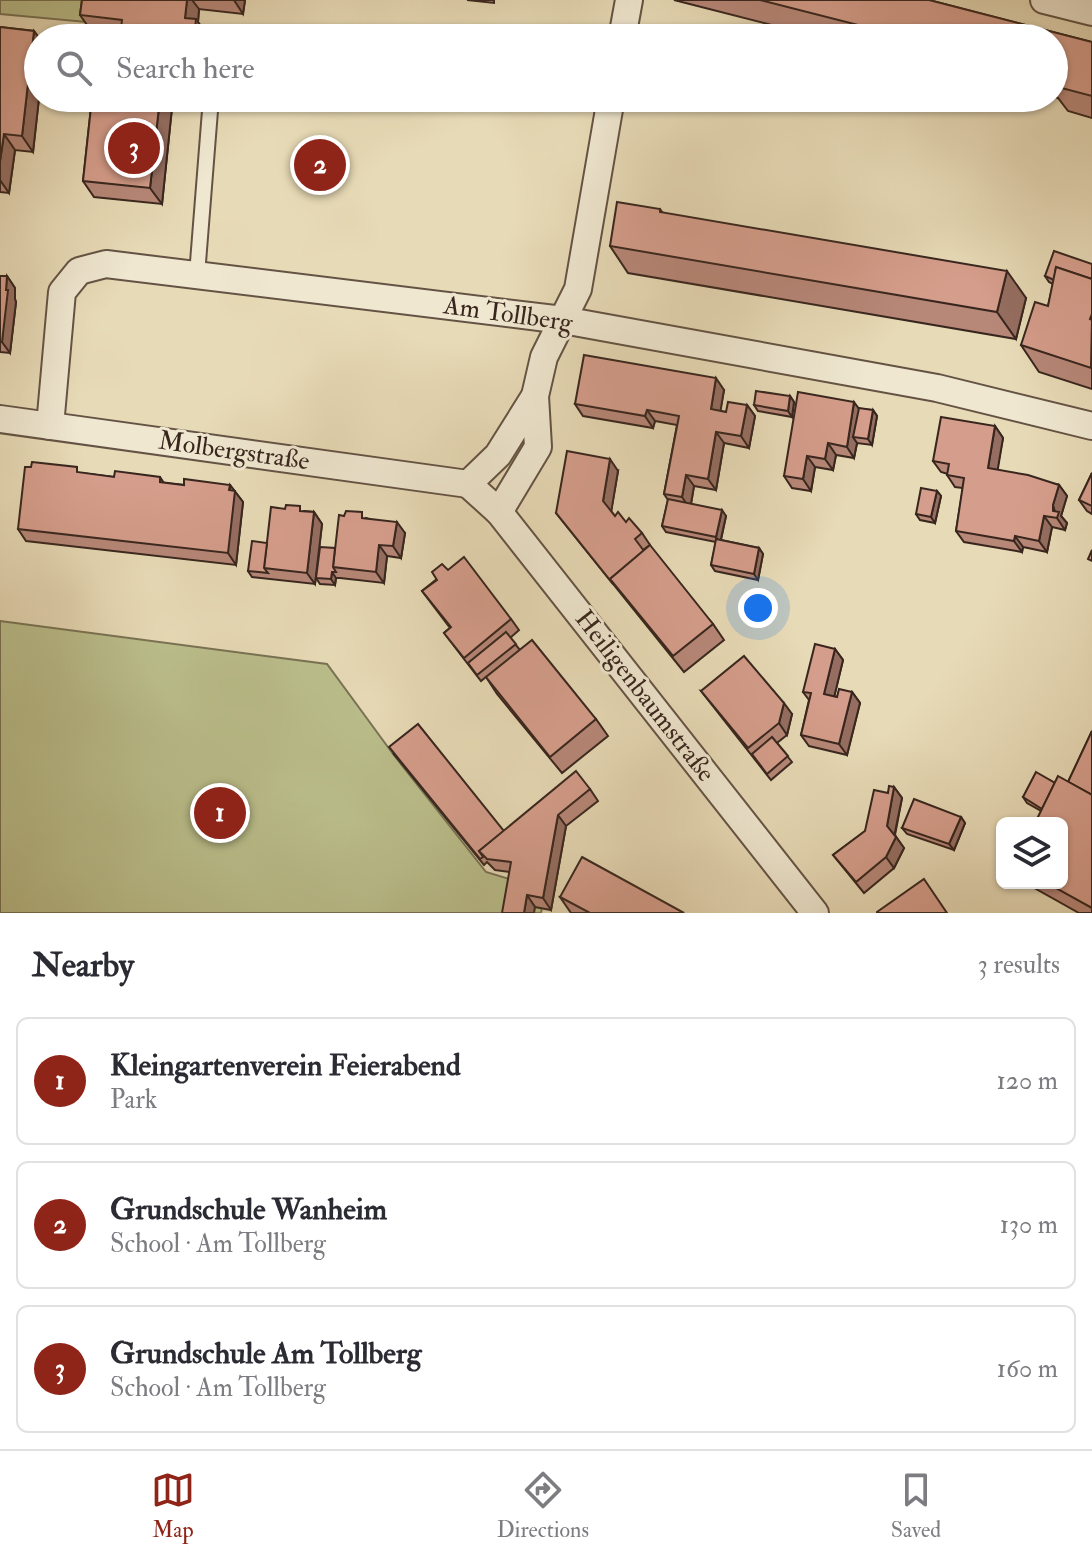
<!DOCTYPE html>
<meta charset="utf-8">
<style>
:root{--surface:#fff;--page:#f2f2f3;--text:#2b2b33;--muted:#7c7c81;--line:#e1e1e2;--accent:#8f2418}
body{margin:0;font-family:"IM FELL Double Pica",serif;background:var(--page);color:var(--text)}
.controls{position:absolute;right:24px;bottom:24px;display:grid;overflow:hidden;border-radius:12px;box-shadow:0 2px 6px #0004}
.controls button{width:72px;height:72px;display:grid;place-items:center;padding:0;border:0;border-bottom:2px solid var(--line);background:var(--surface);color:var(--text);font:40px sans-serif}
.you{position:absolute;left:758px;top:608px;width:28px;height:28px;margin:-20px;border:6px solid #fff;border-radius:50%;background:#1a73e8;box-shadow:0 0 0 12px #1a73e833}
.badge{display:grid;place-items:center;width:52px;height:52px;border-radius:50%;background:var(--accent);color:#fff;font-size:26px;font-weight:700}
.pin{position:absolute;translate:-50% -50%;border:4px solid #fff;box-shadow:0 2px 8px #0006}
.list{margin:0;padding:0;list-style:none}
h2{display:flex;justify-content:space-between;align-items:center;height:104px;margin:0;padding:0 32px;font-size:34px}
h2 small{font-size:26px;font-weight:400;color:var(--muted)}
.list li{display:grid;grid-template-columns:52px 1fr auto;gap:24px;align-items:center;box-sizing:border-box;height:128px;margin:0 16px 16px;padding:0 16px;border:2px solid var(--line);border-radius:12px}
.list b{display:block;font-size:30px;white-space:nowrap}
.list p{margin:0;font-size:26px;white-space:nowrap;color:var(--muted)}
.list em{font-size:26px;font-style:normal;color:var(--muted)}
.icon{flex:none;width:44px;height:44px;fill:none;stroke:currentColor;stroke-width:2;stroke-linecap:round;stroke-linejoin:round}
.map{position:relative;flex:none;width:1092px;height:913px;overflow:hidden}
.search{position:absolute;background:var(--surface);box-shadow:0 2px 6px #0004;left:24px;right:24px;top:24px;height:88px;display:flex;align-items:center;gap:20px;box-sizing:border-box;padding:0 28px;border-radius:44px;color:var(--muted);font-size:30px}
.sheet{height:536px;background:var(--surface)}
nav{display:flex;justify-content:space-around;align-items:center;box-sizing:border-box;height:112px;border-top:2px solid var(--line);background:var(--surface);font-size:22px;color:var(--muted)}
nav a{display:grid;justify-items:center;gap:4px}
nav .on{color:var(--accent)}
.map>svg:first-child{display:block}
.green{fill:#babe8b;stroke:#797254;stroke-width:2}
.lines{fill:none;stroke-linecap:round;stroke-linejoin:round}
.service-casing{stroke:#645344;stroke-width:18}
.minor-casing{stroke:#645344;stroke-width:30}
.service{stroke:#efe7d0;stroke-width:14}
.minor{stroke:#efe7d0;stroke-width:26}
.wall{fill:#b78778;stroke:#38261e;stroke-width:2}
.shaded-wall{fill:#956e61;stroke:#38261e;stroke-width:2}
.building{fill:#d59d8b;stroke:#38261e;stroke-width:2}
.labels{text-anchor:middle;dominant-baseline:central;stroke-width:6;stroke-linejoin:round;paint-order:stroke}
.street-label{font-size:26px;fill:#38261e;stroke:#efe7d0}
</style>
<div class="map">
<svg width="1092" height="913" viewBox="0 0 1092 913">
<rect width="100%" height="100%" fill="#e7dab6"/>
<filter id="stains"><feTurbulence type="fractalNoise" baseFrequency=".0025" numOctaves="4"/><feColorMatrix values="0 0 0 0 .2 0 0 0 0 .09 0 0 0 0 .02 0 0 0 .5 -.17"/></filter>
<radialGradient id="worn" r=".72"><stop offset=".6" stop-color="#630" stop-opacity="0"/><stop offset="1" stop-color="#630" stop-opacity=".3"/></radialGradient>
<g class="green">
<polygon points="0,0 89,0 86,22 0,14"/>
<polygon points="0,621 327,664 393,754 486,872 545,890 541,913 0,913"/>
</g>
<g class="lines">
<g class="service-casing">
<polyline id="service" points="197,275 211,98"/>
</g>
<g class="minor-casing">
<g id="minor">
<polyline points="1044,0 1092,12"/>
<polyline points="622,38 629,0"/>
<polyline points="0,419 468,484"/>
<polyline points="50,426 62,292 79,271 106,264 563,320 937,388 1092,426"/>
<polyline points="468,484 499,512 815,913"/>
<polyline points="468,484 498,455 535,396"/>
<polyline points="499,512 538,447 535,396 544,357 578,289 611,98"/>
</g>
</g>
<use href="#service" class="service"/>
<use href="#minor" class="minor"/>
</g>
<g class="wall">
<polygon points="82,0 245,0 243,14 199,9 198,22 207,35 207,38 120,38 121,35 92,32 80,15"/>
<polygon points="467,0 494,0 494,3"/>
<polygon points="674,0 929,0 1092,42 1092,118 1068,111 1058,98 1054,97 1054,38 823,38"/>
<polygon points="0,27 34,31 39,38 38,98 39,98 33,152 15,150 9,193 0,192"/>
<polygon points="92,98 173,98 162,204 94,197 83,181"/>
<polygon points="660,209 663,213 1026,298 1016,339 628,273 610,246"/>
<polygon points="1092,264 1092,389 1039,372 1021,345 1048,306 1053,284 1049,282 1045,276"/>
<polygon points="0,276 7,276 15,288 15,299 16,302 10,353 0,352"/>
<polygon points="724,390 720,411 726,412 747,405 755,416 749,448 724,443 716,490 694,486 691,504 726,516 721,540 759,548 763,554 758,580 715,571 711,565 716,542 666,532 662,526 668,500 664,494 677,425 655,421 653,428 583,416 575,404"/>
<polygon points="790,396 794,402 792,417 758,411 754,405"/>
<polygon points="859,409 873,410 877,416 872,445 857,443 854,458 836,455 833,470 815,467 811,491 792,488 784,476"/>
<polygon points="995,426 1003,438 997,470 1059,485 1067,496 1061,516 1067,523 1065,530 1052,527 1047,552 1023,547 1022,552 964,542 956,531 963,488 955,487 947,475 948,474 941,472 933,461"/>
<polygon points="618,471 611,511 615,516 642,533 650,545 643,550 713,624 724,640 684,672 556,513"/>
<polygon points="81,473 114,477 160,477 164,483 184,485 230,485 243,502 236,565 26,541 18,529"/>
<polygon points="1092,473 1092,514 1087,511 1079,500"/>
<polygon points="937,491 941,496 935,523 920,520 916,514"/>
<polygon points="304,511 314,512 322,524 315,584 252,577 248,571 267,543"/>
<polygon points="366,518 405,533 401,558 387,556 384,583 340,578 336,578 335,585 320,584 316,578 335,548"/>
<polygon points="448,570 511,619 519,630 510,638 520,650 596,719 608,736 562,773 497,694 486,677 481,681 444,633 450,628 422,591"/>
<polygon points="835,649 843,660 834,697 837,697 852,692 860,703 847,755 809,746 801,735 809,700 803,692"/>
<polygon points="701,691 792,714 787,735 777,743 792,762 771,780"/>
<polygon points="1092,731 1092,913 1079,913 1029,885 1027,883 1062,883 1041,811 1027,803 1023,797 1055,783 1068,782"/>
<polygon points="393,753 504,831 590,789 598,801 566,826 551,910 535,907 510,872 495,870 487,862 484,865"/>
<polygon points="894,787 902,798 895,835 904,848 894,868 864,893 833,855 865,831 888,793"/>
<polygon points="961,817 965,823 954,850 907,834 902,828"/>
<polygon points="560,897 684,913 571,913"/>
</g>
<g class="shaded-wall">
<polygon points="187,0 192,0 199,9 198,22 207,35 207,38 194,38 185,18"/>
<polygon points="234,0 245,0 243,14"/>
<polygon points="34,31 39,38 38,98 39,98 33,152 22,136"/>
<polygon points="160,98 173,98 162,204 150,188"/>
<polygon points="4,134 15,150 9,193 0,180 0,161"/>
<polygon points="1007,271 1026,298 1016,339 997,312"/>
<polygon points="7,276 15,288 15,299 16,302 10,353 2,342"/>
<polygon points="716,378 724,390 719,420 711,409"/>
<polygon points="790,396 794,402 792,417 788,411"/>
<polygon points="854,402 862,413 853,437 857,443 854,458 847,447"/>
<polygon points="747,405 755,416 749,448 741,436"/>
<polygon points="647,410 655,421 653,428 645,416"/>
<polygon points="873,410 877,416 872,445 868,439"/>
<polygon points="995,426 1003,438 996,480 988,468"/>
<polygon points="716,432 724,443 716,490 708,479"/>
<polygon points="828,443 836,455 833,470 825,459"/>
<polygon points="807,456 815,467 811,491 803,479"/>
<polygon points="610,459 618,471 611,513 603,501"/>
<polygon points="686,475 694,486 690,509 682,497"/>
<polygon points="230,485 243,502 236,565 228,553"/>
<polygon points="1059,485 1067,496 1061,516 1067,523 1065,530 1057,518 1053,505"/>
<polygon points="937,491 941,496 935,523 931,517"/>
<polygon points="722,510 726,516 720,543 716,537"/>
<polygon points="314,512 322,524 315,584 307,573"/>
<polygon points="1044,516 1052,527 1047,552 1039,541"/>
<polygon points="397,522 405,533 401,558 393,546"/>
<polygon points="1015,536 1023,547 1022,552 1014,541"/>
<polygon points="379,545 387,556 384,583 376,572"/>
<polygon points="759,548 763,554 758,580 754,574"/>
<polygon points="332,572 336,578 335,585 331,579"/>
<polygon points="835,649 843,660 832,706 824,694"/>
<polygon points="852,692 860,703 847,755 839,744"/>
<polygon points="784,703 792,714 787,735 779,723"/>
<polygon points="894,787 902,798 894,837 887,826"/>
<polygon points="558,815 566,826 551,910 543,898"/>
<polygon points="961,817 965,823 954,850 949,844"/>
<polygon points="896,837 904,848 894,868 886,857"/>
<polygon points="527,895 535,907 534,913 524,913"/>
</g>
<g class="building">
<polygon points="82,0 187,0 185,18 196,19 194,38 120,38 122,20 80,15"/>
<polygon points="760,0 929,0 1092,42 1092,96 1054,86 1054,38 909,38"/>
<polygon points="0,27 34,31 22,136 4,134 0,161"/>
<polygon points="92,98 160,98 150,188 83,181"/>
<polygon points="617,202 660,209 660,212 1007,271 997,312 610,246"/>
<polygon points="1054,251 1092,264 1092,279 1056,267 1054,280 1045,276"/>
<polygon points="1056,267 1092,279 1092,314 1090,319 1092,320 1091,368 1021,345 1035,302 1048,306"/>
<polygon points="0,276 7,276 6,290 8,290 2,342 0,342"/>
<polygon points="584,355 716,378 711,409 726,412 728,402 747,405 741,436 716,432 708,479 686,475 682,497 664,494 679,416 647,410 645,416 575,404"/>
<polygon points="756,391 790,396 788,411 754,405"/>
<polygon points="798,392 854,402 847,447 828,443 825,459 807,456 803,479 784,476"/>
<polygon points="859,408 873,410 868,439 853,437"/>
<polygon points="941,417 995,426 988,468 1028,475 1059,485 1053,505 1053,511 1059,512 1057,518 1044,516 1039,541 1015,536 1014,541 956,531 964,478 947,475 949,464 933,461"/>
<polygon points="567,451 610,459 603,501 615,516 618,512 626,522 629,518 642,533 635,539 644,551 610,579 613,584 556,513"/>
<polygon points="32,462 77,467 77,472 114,477 115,471 160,477 160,482 184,485 184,479 230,485 229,490 235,491 228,553 18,529 25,467 31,467"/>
<polygon points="1092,473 1092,506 1079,500"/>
<polygon points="921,488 937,491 931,517 916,514"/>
<polygon points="668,499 722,510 716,537 662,526"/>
<polygon points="286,505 300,506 300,511 314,512 307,573 264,568 271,507 285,509"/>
<polygon points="346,511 362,512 362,518 397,522 393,546 379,545 376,572 333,567 339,515 344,516"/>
<polygon points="716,539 759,548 754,574 711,565"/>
<polygon points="252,541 267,543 264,568 268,573 248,571"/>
<polygon points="650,545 713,624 673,656 610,579"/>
<polygon points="320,547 335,548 333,567 336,572 332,572 331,579 316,578"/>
<polygon points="1092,550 1092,561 1088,559"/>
<polygon points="464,557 511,619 464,658 444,633 451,627 422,591 437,580 432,572 442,564 448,570"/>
<polygon points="506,632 516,644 477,675 468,663"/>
<polygon points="532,640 596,719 550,757 486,677"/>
<polygon points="815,644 835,649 824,694 837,697 839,689 852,692 839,744 801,735 811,693 803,692"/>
<polygon points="744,656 784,703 779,723 748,748 701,691"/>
<polygon points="418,724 504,831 479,851 483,857 480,859 389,747"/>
<polygon points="1092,731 1092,795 1068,782"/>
<polygon points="772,737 788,756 767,774 752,754"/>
<polygon points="576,771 590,789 558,815 543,898 527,895 524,913 502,913 511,862 487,859 479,851"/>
<polygon points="1036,772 1055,783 1042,809 1023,797"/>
<polygon points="1058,776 1092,795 1092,908 1047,883 1062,883 1062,823 1035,823"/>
<polygon points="889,786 894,787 887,826 896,837 886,857 856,882 833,855 865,831 874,790 888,793"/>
<polygon points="914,799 961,817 949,844 902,828"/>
<polygon points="582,857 684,913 590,913 560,897"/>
<polygon points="924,879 947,913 877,913 877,912"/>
</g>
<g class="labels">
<g class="street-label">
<text transform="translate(508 314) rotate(8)">Am Tollberg</text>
<text transform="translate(234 451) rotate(8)">Molbergstraße</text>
<text transform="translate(645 696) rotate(52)">Heiligenbaumstraße</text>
</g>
</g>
<rect width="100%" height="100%" filter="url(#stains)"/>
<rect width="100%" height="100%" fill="url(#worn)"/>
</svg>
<div class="controls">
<button><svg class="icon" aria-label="layers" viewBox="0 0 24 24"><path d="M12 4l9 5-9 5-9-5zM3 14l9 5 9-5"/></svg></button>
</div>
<div class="you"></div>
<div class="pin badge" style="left:220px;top:813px">1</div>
<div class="pin badge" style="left:320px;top:165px">2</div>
<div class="pin badge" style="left:134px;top:148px">3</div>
<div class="search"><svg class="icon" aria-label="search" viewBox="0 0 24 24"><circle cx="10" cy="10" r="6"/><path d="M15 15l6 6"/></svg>Search here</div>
</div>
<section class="sheet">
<h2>Nearby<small>3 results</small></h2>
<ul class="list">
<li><span class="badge">1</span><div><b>Kleingartenverein Feierabend</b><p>Park</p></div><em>120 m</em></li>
<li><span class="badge">2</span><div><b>Grundschule Wanheim</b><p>School · Am Tollberg</p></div><em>130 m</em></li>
<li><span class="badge">3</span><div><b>Grundschule Am Tollberg</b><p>School · Am Tollberg</p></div><em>160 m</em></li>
</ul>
</section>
<nav>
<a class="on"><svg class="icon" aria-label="map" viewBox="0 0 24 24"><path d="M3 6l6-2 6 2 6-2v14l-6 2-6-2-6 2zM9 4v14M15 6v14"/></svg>Map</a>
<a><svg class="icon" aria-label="directions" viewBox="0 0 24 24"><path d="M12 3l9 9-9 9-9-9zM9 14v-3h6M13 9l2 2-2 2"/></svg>Directions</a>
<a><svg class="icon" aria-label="saved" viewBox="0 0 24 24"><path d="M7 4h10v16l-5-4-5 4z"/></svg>Saved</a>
</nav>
